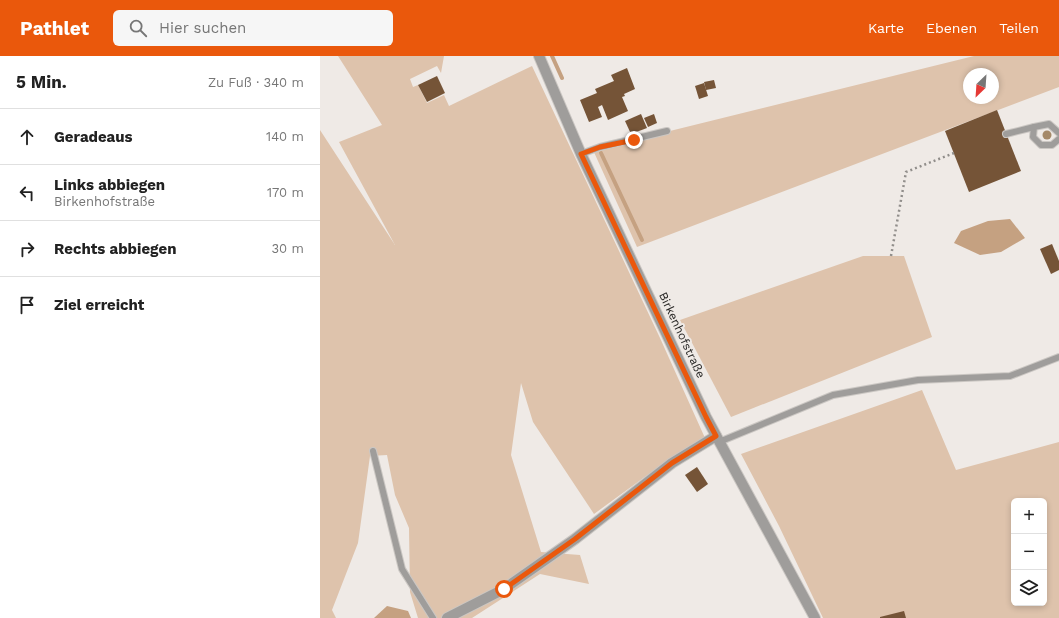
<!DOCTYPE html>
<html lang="de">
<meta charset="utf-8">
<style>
:root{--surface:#fff;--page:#f6f6f6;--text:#222;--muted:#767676;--line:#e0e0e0;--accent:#ea580c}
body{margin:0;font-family:"Work Sans",sans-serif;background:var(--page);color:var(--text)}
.controls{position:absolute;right:12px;bottom:12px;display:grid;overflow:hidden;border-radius:6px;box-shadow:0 2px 6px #0003}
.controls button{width:36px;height:36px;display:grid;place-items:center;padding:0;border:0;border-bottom:1px solid var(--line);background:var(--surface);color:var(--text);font:20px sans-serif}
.compass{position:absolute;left:643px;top:12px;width:36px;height:36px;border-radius:50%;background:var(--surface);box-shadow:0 2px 6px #0003;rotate:205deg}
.stop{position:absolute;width:12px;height:12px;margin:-9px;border:3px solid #ea580c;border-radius:50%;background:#fff}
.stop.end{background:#ea580c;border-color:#fff;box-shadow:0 1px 4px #0008}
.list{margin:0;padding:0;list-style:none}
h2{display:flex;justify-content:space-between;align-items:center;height:52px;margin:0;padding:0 16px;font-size:17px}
h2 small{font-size:13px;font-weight:400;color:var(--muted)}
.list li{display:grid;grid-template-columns:26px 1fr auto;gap:12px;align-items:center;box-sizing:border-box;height:56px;padding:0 16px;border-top:1px solid var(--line)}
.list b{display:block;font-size:15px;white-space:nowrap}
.list p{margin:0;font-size:13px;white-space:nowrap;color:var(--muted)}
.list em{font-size:13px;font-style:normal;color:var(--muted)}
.icon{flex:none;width:22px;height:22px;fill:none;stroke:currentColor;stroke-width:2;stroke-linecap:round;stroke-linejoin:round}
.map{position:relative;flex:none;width:739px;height:562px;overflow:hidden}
header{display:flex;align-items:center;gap:24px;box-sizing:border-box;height:56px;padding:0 20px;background:var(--accent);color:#fff}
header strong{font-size:19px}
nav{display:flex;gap:22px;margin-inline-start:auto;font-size:14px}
.search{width:280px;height:36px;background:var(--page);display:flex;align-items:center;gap:10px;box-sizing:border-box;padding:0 14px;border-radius:6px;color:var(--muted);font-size:15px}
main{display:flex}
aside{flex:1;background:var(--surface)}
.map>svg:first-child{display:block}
.green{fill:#dec3ac;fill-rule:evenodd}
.water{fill:#c5a181}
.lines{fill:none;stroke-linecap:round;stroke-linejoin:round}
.stream{stroke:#c5a181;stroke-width:4}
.building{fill:#755437}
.lane-casing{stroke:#cbc7c3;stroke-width:8}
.street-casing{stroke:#cbc7c3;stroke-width:12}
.path{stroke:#918e8b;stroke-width:2.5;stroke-dasharray:2 3;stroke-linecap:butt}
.lane{stroke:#9f9d9b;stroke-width:6}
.street{stroke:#9f9d9b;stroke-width:10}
.tree{fill:#a58968}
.route{stroke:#ea580c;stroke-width:5}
.labels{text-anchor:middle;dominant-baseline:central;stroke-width:4;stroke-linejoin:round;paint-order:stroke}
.street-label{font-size:12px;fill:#292826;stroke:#efeae6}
</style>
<header>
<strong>Pathlet</strong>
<div class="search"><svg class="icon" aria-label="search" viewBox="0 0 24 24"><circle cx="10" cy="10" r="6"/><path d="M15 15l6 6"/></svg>Hier suchen</div>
<nav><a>Karte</a><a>Ebenen</a><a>Teilen</a></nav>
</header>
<main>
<aside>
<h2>5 Min.<small>Zu Fuß · 340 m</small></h2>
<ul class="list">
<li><svg class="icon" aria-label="ahead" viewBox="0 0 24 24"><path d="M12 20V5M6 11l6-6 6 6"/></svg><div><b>Geradeaus</b></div><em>140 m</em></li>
<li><svg class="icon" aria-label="left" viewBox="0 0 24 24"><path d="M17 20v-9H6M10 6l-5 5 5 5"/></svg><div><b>Links abbiegen</b><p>Birkenhofstraße</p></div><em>170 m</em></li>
<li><svg class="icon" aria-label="right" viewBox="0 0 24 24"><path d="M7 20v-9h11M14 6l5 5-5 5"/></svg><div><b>Rechts abbiegen</b></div><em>30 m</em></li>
<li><svg class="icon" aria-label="arrive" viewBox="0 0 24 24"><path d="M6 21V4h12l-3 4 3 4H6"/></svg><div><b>Ziel erreicht</b></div></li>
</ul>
</aside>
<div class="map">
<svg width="739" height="562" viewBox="0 0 739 562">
<rect width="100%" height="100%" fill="#efeae6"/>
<g class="green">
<polygon points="18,0 124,0 121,17 117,10 90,23 93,31 98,29 107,47 124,39 129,50 212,10 340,282 385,382 326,420 274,458 213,366 201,327 191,399 221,496 260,499 269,528 220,518 152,562 98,562 90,536 89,472 75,439 67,399 50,400 38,487 12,554 16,562 0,562 0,74 75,189 19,86 62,69"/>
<path d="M 654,0 L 739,0 L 739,31 L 317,191 L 273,94 ZM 649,18 L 673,18 L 673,42 L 649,42 Z"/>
<polygon points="543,200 584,200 612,281 411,361 360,264"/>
<path d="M 602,334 L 636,414 L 739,386 L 739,562 L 503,562 L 459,470 L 421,398 ZM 694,445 L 724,445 L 724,547 L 694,547 Z"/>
</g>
<g class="water">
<polygon points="690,163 705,182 681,196 660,199 634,187 641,175 668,165"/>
<polygon points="67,550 88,555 91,562 54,562"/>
</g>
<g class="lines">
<g class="stream">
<polyline points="232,0 242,22"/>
<polyline points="281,97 322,184"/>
</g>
</g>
<g class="building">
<polygon points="307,12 315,33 304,38 305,40 302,41 308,55 288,64 282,49 278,51 282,61 269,66 260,44 277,37 275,33 294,25 291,19"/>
<polygon points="117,20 125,37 107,46 98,29"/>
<polygon points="394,24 396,32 386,34 384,26"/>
<polygon points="384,27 388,40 379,43 375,30"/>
<polygon points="677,54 701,115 649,136 625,75"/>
<polygon points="321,58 327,72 311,78 305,65"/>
<polygon points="334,58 337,67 328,71 324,62"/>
<polygon points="732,188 739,205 739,214 731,218 720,193"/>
<polygon points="377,411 388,428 377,436 365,419"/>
<polygon points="584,555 586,562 560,562 560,561"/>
</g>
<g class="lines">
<g class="lane-casing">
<g id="lane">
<polyline points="739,77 729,68 714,71 713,81 721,89 732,89 739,83"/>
<polyline points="686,78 714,71"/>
<polyline points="261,98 280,91 347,75"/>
<polyline points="399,386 513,339 598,324 690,320 739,301"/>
<polyline points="53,395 82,513 113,562"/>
</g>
</g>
<g class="street-casing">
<g id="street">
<polyline points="219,0 261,98 386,361 495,562"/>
<polyline points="127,562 184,533 255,483 352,407 396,380"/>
</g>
</g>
<polyline class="path" points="571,200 586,116 634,97"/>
<use href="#lane" class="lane"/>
<use href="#street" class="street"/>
</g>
<circle class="tree" cx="727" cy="79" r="4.5"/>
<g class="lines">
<polyline class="route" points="184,533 255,483 352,407 396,380 386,361 261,98 280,91 314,84"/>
</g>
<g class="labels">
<g class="street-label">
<text transform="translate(362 279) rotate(65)">Birkenhofstraße</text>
</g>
</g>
</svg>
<div class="controls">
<button>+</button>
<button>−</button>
<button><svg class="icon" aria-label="layers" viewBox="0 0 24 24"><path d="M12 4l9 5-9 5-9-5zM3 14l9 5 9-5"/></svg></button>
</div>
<svg class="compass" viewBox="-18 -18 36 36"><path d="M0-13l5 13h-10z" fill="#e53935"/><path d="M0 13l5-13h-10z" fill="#767676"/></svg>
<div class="stop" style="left:184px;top:533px"></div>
<div class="stop end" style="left:314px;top:84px"></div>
</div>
</main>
